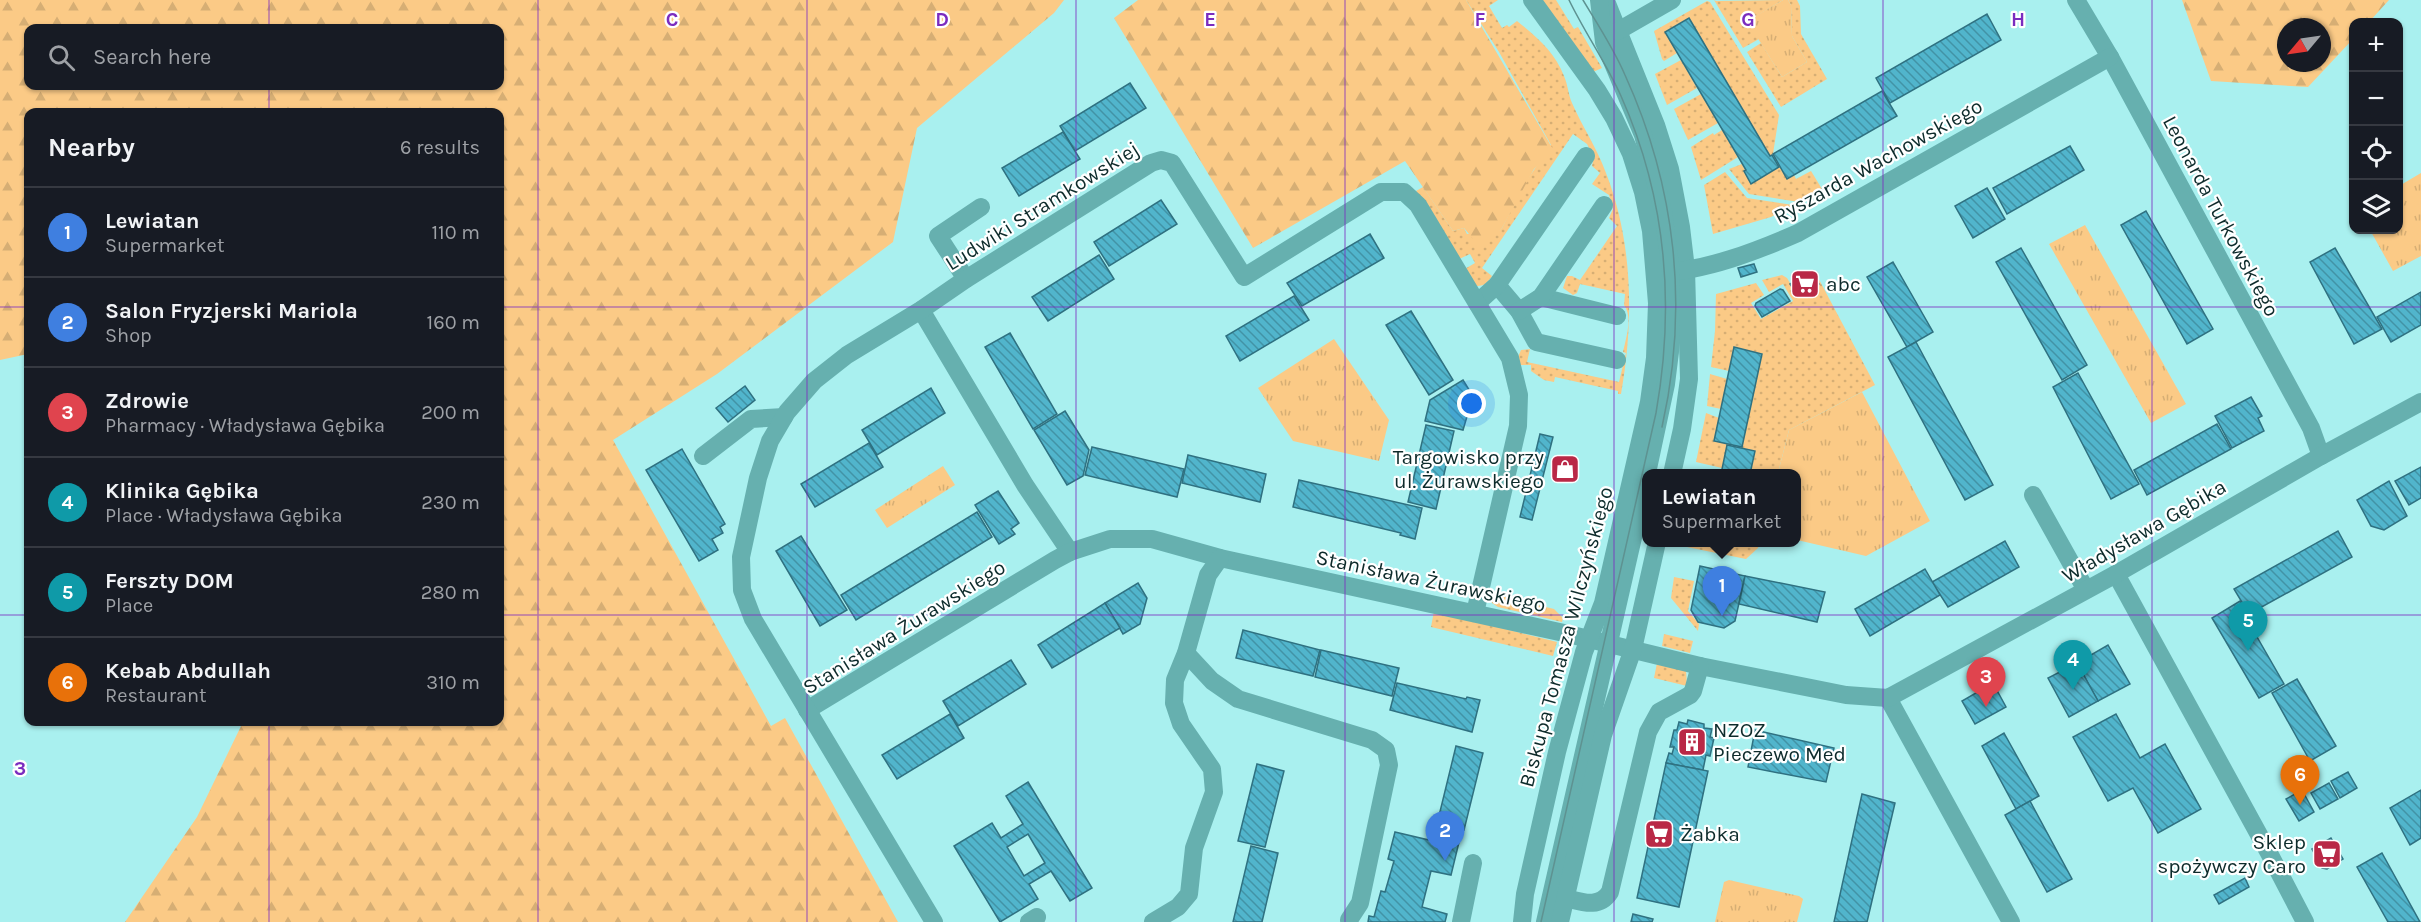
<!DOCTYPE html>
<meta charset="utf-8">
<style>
:root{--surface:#171b24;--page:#242831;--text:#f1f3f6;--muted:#9ea1a6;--line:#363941;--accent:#d898a7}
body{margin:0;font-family:Karla,sans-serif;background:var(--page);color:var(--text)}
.controls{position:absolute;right:18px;top:18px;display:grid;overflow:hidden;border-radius:12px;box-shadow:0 2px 4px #0004}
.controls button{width:54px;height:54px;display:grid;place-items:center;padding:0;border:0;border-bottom:2px solid var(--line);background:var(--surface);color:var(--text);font:30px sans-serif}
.compass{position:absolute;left:2277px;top:18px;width:54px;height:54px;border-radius:50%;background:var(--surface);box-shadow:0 2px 4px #0004;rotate:241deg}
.you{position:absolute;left:1472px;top:404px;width:21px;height:21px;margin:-15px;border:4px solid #fff;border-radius:50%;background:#1a73e8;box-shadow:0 0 0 9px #1a73e833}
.badge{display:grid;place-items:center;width:39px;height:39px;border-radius:50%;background:var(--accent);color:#fff;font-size:20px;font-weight:700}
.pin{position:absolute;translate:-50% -50px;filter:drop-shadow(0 2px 3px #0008)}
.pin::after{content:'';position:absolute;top:32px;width:21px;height:18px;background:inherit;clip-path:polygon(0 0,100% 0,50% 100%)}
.popup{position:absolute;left:1642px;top:469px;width:159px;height:78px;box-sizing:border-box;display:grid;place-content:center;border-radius:12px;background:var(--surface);filter:drop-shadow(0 2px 4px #0005);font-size:20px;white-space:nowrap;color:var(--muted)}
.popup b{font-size:22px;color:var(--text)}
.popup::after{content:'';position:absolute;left:50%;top:100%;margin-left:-12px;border:12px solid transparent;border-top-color:var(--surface)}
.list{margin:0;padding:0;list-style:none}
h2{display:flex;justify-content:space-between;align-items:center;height:78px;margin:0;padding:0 24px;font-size:26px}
h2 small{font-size:20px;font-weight:400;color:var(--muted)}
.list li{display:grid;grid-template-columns:39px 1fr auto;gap:18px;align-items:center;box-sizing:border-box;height:90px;padding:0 24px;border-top:2px solid var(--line)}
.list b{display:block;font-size:22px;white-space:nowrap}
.list p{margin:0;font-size:20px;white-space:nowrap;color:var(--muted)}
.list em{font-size:20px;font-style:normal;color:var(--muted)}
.icon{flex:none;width:33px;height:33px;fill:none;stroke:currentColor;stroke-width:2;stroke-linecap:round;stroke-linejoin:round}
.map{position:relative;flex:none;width:2421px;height:922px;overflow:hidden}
.search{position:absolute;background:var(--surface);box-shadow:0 2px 4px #0004;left:24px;top:24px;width:480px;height:66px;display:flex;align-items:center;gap:15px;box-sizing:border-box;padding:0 21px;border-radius:12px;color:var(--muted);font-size:22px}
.panel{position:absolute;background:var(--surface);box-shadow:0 2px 4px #0004;left:24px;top:108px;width:480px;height:618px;border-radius:12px}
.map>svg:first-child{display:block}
.grass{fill:url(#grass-dots)}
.forest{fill:url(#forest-firs);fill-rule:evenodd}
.park{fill:url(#park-tufts)}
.building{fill:url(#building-back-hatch);stroke:#2f7181;stroke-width:1.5;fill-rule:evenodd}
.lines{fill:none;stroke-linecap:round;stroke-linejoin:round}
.minor{stroke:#66b0af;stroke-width:18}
.tram{stroke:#5e9291;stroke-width:1.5}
.grid{fill:none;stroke:#7b2cbf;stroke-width:1.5;stroke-opacity:0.55}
.labels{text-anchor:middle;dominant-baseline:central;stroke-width:4.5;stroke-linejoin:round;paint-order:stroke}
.street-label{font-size:21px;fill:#0d2b2b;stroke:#fff}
.poi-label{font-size:21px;fill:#0d2b2b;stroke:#fff;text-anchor:start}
.grid-label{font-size:20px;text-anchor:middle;font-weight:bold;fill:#7b2cbf;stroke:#fff;stroke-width:4.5;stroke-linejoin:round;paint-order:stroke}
</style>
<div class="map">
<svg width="2421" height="922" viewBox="0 0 2421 922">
<defs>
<pattern id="grass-dots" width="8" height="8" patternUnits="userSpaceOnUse" patternTransform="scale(1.5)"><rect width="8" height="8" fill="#fbca86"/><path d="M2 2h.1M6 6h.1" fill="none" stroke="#d6ae74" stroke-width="1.8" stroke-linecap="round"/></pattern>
<pattern id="forest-firs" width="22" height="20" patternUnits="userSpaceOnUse" patternTransform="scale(1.5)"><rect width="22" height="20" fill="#fbca86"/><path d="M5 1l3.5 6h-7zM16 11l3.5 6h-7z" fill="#d6ae74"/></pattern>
<pattern id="park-tufts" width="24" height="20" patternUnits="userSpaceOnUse" patternTransform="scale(1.5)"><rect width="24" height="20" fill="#fbca86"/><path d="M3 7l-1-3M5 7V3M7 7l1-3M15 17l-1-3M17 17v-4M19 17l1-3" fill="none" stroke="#d6ae74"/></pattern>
<pattern id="building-back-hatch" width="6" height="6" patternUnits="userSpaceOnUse" patternTransform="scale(1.5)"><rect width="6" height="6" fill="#51b5cc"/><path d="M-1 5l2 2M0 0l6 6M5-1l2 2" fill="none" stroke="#4293a6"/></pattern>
</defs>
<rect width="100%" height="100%" fill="#a9f0ef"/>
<g class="grass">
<path d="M 1466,0 L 1498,0 L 1489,6 L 1502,28 L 1507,25 L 1509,27 L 1517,21 C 1537,37 1555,52 1564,76 C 1568,85 1568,94 1572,103 C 1582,126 1597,148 1606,173 C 1633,242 1634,321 1621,394 L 1618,394 L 1618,391 L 1555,377 L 1554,382 L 1544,380 L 1531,371 L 1531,365 L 1520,365 L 1518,357 L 1521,350 L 1530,349 L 1527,362 L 1619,382 L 1626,353 L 1623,352 C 1626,338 1633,317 1624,305 L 1625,294 L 1580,284 L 1577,293 L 1573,295 L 1563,288 L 1567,276 L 1572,276 L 1580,280 L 1617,226 L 1609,218 L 1613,209 L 1609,195 L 1592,184 L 1600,173 L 1592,166 L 1594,157 L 1587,144 L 1573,134 L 1482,268 L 1492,276 C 1488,282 1485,286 1477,286 L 1463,270 L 1475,263 L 1470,254 L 1457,260 L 1416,191 L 1423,187 L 1453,231 L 1464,228 L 1467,234 L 1494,234 L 1502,228 L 1523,186 L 1551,145 L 1499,52 Z"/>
<polygon points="1541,0 1556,0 1574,29 1578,27 1602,68 1593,72"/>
<polygon points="1714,0 1716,1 1783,0 1748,21 1759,39 1743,48"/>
<polygon points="1788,0 1797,0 1800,6 1801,34 1827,79 1781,107 1747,52 1761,43 1782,77 1807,62 1792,36 1791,5"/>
<polygon points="1707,1 1710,2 1779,115 1773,154 1770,156 1689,18 1665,32 1677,53 1664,61 1662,59 1654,31"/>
<polygon points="1681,60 1697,88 1667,105 1655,74"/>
<polygon points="1701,94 1718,123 1688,140 1674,109"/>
<polygon points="1722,130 1738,157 1701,180 1691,147 1713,133 1714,135"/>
<polygon points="1742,164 1751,183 1780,167 1787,179 1794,175 1796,179 1811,171 1822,189 1799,202 1749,194 1729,169"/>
<polygon points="1725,172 1747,198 1793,205 1771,217 1713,234 1704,185"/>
<polygon points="1814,270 1875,385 1789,430 1778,473 1750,473 1755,452 1741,448 1762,354 1734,348 1729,371 1711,367 1715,331 1716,294 1756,283 1764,295 1751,303 1761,319 1793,301 1783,284 1769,292 1762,280 1782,275 1787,278 1798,296 1819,284 1812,271"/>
<polygon points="1710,374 1727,379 1721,409 1707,406"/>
<polygon points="1706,413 1719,418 1714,441 1728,444 1722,468 1696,462"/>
<polygon points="1678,542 1760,543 1758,548 1746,559 1677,545"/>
<polygon points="1674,577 1694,581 1688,611 1699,624 1698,631 1671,598"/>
<polygon points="1489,593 1554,609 1563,618 1562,622 1498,607 1492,603"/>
<polygon points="1434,611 1557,642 1553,656 1431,627"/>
<polygon points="1664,634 1693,641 1690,653 1662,646"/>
<polygon points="1657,663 1686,670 1687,686 1654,678"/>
</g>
<g class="forest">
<path d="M 0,0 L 1064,0 L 1054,13 L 917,128 L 893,242 L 717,374 L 613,440 L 771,726 L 785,718 L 898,922 L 125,922 L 197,817 L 243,722 L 500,722 L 500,112 L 28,112 L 28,354 L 0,360 ZM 28,28 L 500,28 L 500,86 L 28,86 Z"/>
<polygon points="1138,0 1466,0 1554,151 1534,169 1502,228 1483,246 1478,245 1464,228 1453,231 1405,161 1253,248 1114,18"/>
<path d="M 2182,0 L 2389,0 L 2369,22 L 2354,22 L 2353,39 L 2308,87 L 2211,81 ZM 2286,27 L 2322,27 L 2322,63 L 2286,63 Z"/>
</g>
<g class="park">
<polygon points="1783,0 1788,0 1791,5 1792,36 1807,62 1782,77 1747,21"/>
<polygon points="2421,173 2421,256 2393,271 2370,230 2398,230 2399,186"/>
<polygon points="2085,225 2186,404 2151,423 2049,244"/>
<polygon points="1334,339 1389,420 1379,461 1293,441 1258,388"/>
<polygon points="1862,392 1930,521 1866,556 1797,540 1797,474 1778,473 1789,430"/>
<polygon points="943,466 955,485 887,528 875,510"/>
<polygon points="1729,880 1799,896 1803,899 1797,922 1715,922 1724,882"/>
</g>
<g class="building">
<polygon points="1987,14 2001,40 1890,103 1876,78"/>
<polygon points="1689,18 1770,156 1772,155 1779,167 1751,184 1744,171 1746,170 1665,32"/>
<polygon points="1130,83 1146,108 1075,151 1060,126"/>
<polygon points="1882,91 1897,116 1787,179 1773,154"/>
<polygon points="1063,132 1080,159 1019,196 1002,168"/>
<polygon points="2070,146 2084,170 2007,214 1993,188"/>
<polygon points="1987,188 2005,219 1973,238 1955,206"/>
<polygon points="1161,200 1177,224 1109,266 1094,242"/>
<polygon points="2146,211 2213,329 2187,344 2121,225"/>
<polygon points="1370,234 1384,258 1302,306 1287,283"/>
<polygon points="2021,248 2087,365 2062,380 1996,262"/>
<polygon points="2335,248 2382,329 2354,344 2310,262"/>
<polygon points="1099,255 1114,279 1048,321 1032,297"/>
<polygon points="1893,262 1933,332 1907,347 1867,277"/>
<polygon points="1754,264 1757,272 1741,277 1738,268"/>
<polygon points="1812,271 1819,284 1798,296 1790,284"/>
<polygon points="1780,289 1783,290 1790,301 1762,317 1755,306 1756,303"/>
<polygon points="2421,292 2421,325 2391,342 2377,317"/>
<polygon points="1294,296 1309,320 1240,361 1226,336"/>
<polygon points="1411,311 1453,380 1429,395 1386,325"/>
<polygon points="1010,333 1057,414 1033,429 985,347"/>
<polygon points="1916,342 1993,485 1965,500 1888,357"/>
<polygon points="1734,347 1762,354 1742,447 1714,441"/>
<polygon points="2078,373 2139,484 2111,499 2053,387"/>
<polygon points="1463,380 1473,396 1463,430 1425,421 1430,400"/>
<polygon points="745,386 755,400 728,422 716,408"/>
<polygon points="931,388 945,413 877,455 862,430"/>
<polygon points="2251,397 2262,416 2258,418 2264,431 2232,448 2215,416"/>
<polygon points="1065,411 1089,450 1083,476 1067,485 1034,430"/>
<polygon points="2217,424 2231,449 2147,495 2134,470"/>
<polygon points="1426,425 1454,431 1436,509 1408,502"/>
<polygon points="1540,434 1553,437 1532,520 1520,517"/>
<polygon points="869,443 883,467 815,507 801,484"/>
<polygon points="1727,445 1755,451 1750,474 1721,474"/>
<polygon points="1092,447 1184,469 1177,497 1085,475"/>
<polygon points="682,449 725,524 720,527 723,533 712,539 718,550 699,561 646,470"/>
<polygon points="1188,455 1266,474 1260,502 1182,483"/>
<polygon points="2421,467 2421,498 2409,505 2395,481"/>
<polygon points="1299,480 1422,508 1415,539 1400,535 1401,533 1293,507"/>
<polygon points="2389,481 2407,516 2384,530 2371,526 2357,500"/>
<polygon points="998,491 1019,523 1011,529 1015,534 999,544 975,505"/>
<polygon points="977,512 992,537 856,620 841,595"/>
<polygon points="2338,531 2352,557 2249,614 2234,589"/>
<polygon points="801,536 847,610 820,626 776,551"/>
<polygon points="2005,541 2019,567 1948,607 1932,582"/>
<polygon points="1700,566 1745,576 1735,621 1724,628 1698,622 1691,610"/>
<polygon points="1925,569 1940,595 1870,636 1855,609"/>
<polygon points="1745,576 1825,592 1817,622 1739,604"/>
<polygon points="1138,583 1147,598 1140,624 1123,634 1105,603"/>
<polygon points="2240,601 2248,615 2245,616 2284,684 2259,698 2212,618"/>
<polygon points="1105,603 1120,628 1052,668 1038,645"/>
<polygon points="1243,630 1320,650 1313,676 1236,658"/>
<polygon points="2108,645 2130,684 2098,701 2077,663"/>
<polygon points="1321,650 1399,668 1392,696 1315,677"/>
<polygon points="1011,660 1026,684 958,726 943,701"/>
<polygon points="2077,663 2098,701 2069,717 2048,678"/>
<polygon points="2297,679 2336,746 2310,761 2272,693"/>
<polygon points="1397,683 1466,699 1467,697 1480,700 1472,732 1390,710"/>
<polygon points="1993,683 2006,707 1975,724 1962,701"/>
<polygon points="950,714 964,738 897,779 882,755"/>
<polygon points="2116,714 2140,758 2165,744 2201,809 2158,833 2133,788 2108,801 2073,737"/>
<polygon points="1688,720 1704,724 1704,728 1712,729 1710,737 1714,738 1710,756 1706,755 1703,770 1666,763 1669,753 1672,754 1674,747 1670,747 1674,730 1677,730 1679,722 1687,724"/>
<polygon points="1755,730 1834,748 1826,782 1748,767"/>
<polygon points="2004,733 2039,796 2016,809 1982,746"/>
<polygon points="1456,746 1483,753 1464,830 1437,824"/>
<polygon points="1666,763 1708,771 1679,907 1637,898"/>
<polygon points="1257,764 1284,771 1265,847 1238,841"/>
<polygon points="2348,772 2357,788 2340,798 2331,781"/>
<path d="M 1028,782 L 1092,888 L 1070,901 L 1051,871 L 1029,884 L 1038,899 L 1000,922 L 954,846 L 992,823 L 1001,838 L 1023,824 L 1006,796 ZM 1028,834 L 1045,863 L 1024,876 L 1007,847 Z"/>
<polygon points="2329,783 2338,799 2320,809 2311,793"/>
<polygon points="2302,790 2314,812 2299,821 2286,799"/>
<polygon points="2421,790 2421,838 2410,845 2390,808"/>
<polygon points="1862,794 1895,803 1867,922 1834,922"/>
<polygon points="2030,801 2072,879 2047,892 2005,815"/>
<polygon points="1395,832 1429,840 1432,832 1460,838 1451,875 1431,871 1422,907 1447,914 1445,922 1368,922 1369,916 1374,917 1381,891 1385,892 1394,861 1388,859"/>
<polygon points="2331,838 2343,859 2327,869 2322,868 2312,849"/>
<polygon points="1251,846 1278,853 1262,922 1233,922"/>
<polygon points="2382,853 2420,922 2388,922 2357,867"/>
<polygon points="2245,878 2249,887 2219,904 2214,895"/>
<polygon points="1633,914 1653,919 1652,922 1631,922"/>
</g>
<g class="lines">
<g class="minor">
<polyline points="2076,0 2110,57 2311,428 2321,456"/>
<polyline points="1606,1 1656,125 1670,169 1681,227 1686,269 1689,379 1682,429 1672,474"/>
<polyline points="1618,31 1672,0"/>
<path d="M 1660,272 C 1704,272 1759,250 1798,233 L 2110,57"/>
<polyline points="966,279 938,236 981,207"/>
<polyline points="1497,285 1519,311 1536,342 1617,360"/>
<polyline points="1541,297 1617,316"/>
<polyline points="1477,303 1497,285 1586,156"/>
<polyline points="921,310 1025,485 1070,552"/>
<polyline points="1519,311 1541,297 1604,205"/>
<polyline points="703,456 751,419 784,417"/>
<polyline points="2033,495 2086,590"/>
<polyline points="2116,574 2269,853 2305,922"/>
<polyline points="1186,653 1212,681 1238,699 1372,740 1386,750 1389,765 1360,903 1349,920"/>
<polyline points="1888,698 2011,922"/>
<polyline points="807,710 1055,560 1070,552 1110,539 1152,539 1220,558 1564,633 1700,666 1846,695 1888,698 2116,574 2321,456 2421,402"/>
<path d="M 1565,898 C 1582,902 1599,909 1610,892 L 1648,732 L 1659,712 L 1690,695 L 1693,691 L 1700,666"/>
<polyline points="934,922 753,619 742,590 741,557 758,478 770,441 787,412 814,381 847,355 921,310 966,279 1151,163 1161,160 1172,163 1244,277 1381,192 1404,192 1418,205 1510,358 1519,395 1518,426 1475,613"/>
<polyline points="1029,922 1037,917"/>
<polyline points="1153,922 1178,907 1189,894 1194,848 1214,792 1212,769 1181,724 1174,703 1175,680 1186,653 1208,575 1220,558"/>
<polyline points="1461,922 1473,863"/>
<polyline points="1522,922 1525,894 1557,752 1584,652 1603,603 1649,402 1655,358 1657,303 1651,231 1643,192 1631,154 1614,118 1597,90 1532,0"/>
<polyline points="1545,922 1637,520 1666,384 1670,352 1671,272 1663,211 1643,135 1604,42 1599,0"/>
<polyline points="1560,922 1603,735 1633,649 1657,542"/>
</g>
<g class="tram">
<path d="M 1583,0 C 1598,25 1614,49 1625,75 C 1676,187 1689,307 1662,427"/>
<path d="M 1541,922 L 1656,413 C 1675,305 1666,197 1621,96 C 1606,63 1585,33 1569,0"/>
</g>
</g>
<path class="grid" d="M 269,0 L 269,28M 538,0 L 538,922M 807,0 L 807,922M 1076,0 L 1076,922M 1345,0 L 1345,922M 1614,0 L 1614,922M 1883,0 L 1883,922M 2152,0 L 2152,922M 269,86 L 269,112M 0,307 L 28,307M 500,307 L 2421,307M 0,615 L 28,615M 500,615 L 2421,615M 269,722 L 269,922"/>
<defs>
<g id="supermarket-square" transform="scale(1.5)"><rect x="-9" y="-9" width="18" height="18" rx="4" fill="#b92846" stroke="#fff"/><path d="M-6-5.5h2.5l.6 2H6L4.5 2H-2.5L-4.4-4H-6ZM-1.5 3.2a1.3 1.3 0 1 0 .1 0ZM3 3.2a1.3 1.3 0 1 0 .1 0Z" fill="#fff"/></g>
<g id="shop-square" transform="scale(1.5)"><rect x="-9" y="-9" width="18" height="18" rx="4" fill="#b92846" stroke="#fff"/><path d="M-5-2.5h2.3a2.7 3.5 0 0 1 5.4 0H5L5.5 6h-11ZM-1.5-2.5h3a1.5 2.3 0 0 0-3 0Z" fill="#fff"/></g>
<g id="building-square" transform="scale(1.5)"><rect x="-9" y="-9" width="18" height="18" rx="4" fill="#b92846" stroke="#fff"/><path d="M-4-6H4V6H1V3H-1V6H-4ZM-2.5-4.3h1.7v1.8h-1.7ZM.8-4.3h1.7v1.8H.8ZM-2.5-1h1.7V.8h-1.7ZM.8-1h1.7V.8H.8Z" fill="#fff"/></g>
</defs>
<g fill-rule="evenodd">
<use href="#supermarket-square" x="1805" y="284"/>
<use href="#shop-square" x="1565" y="469"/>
<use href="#building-square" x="1692" y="742"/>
<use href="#supermarket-square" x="1659" y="834"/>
<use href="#supermarket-square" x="2327" y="854"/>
</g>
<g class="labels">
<g class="street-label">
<text transform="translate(1878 161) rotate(-29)">Ryszarda Wachowskiego</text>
<text transform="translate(1042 206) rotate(-32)">Ludwiki Stramkowskiej</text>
<text transform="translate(2221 216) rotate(62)">Leonarda Turkowskiego</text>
<text transform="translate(2144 531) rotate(-30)">Władysława Gębika</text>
<text transform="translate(1431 581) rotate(12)">Stanisława Żurawskiego</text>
<text transform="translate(904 627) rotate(-32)">Stanisława Żurawskiego</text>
<text transform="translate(1566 637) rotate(-75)">Biskupa Tomasza Wilczyńskiego</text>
</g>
<g class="poi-label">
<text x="1826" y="284">abc</text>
<text x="1544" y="457" text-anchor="end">Targowisko przy<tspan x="1544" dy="24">ul. Żurawskiego</tspan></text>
<text x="1713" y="730">NZOZ<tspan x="1713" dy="24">Pieczewo Med</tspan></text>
<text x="1680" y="834">Żabka</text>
<text x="2306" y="842" text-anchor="end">Sklep<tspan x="2306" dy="24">spożywczy Caro</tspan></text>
</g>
</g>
<g class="grid-label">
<text x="672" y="26">C</text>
<text x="942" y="26">D</text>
<text x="1210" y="26">E</text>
<text x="1480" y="26">F</text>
<text x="1748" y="26">G</text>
<text x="2018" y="26">H</text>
<text x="20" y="775">3</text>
</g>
</svg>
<div class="controls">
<button>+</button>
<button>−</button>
<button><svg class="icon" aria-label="locate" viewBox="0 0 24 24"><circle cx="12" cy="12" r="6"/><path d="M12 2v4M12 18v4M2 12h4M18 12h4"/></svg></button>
<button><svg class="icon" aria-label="layers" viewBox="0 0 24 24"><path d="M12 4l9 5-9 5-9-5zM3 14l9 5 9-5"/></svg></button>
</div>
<svg class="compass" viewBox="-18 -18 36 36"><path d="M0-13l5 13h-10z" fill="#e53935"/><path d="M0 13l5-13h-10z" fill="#9ea1a6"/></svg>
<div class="you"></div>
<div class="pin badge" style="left:1722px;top:616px;background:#3f7fe0">1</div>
<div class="popup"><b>Lewiatan</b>Supermarket</div>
<div class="pin badge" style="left:1445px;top:861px;background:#3f7fe0">2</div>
<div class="pin badge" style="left:1986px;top:707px;background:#e0444e">3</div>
<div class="pin badge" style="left:2073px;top:690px;background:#0f9aa8">4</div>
<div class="pin badge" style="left:2248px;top:651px;background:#0f9aa8">5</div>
<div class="pin badge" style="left:2300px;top:805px;background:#e8710a">6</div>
<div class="search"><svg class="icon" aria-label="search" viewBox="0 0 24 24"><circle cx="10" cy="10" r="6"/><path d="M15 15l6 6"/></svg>Search here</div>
<section class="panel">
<h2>Nearby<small>6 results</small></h2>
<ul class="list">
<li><span class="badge" style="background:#3f7fe0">1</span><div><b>Lewiatan</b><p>Supermarket</p></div><em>110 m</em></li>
<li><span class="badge" style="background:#3f7fe0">2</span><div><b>Salon Fryzjerski Mariola</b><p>Shop</p></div><em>160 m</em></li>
<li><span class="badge" style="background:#e0444e">3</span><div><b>Zdrowie</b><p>Pharmacy · Władysława Gębika</p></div><em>200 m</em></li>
<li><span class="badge" style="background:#0f9aa8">4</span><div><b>Klinika Gębika</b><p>Place · Władysława Gębika</p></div><em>230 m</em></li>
<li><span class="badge" style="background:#0f9aa8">5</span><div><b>Ferszty DOM</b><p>Place</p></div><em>280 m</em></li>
<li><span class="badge" style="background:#e8710a">6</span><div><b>Kebab Abdullah</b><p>Restaurant</p></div><em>310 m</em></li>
</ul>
</section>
</div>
